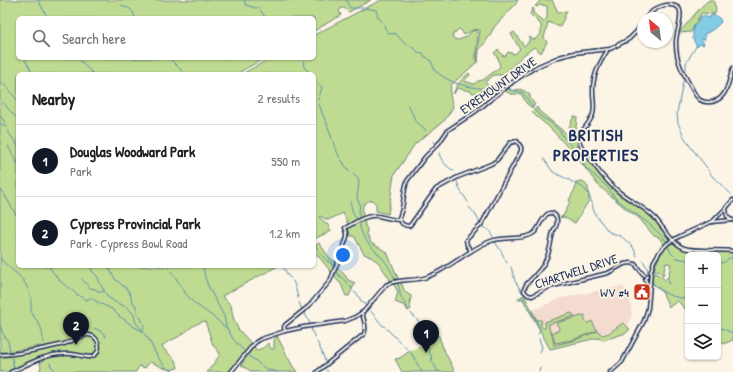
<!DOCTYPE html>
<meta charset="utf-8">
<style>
:root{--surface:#fff;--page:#f2f2f2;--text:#202124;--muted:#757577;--line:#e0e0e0;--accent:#111827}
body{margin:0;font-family:"Patrick Hand",sans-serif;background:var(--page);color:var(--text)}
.controls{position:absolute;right:12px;bottom:12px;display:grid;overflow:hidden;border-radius:6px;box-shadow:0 1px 3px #0004}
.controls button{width:36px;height:36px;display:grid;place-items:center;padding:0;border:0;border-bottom:1px solid var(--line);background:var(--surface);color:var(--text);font:20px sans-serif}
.compass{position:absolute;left:637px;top:12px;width:36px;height:36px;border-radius:50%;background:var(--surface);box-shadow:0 1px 3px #0004;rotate:331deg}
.you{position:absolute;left:343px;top:255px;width:14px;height:14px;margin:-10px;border:3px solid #fff;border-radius:50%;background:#1a73e8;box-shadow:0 0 0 6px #1a73e833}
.badge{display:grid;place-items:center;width:26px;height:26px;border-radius:50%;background:var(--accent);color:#fff;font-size:13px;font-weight:700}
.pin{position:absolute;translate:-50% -33px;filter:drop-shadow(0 1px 2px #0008)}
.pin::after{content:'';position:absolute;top:21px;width:14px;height:12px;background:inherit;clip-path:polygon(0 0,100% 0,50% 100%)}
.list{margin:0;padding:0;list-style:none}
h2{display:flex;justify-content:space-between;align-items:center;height:52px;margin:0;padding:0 16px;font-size:17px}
h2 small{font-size:13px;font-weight:400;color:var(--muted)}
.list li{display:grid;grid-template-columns:26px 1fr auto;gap:12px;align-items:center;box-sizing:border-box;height:72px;padding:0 16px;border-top:1px solid var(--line)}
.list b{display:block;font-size:15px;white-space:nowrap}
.list p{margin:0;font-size:13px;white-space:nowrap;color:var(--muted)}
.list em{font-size:13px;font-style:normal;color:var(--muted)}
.icon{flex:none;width:22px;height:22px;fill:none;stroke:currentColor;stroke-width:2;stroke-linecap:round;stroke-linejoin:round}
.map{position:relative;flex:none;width:733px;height:372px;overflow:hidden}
.search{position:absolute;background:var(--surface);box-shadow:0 1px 3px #0004;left:16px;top:16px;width:300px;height:44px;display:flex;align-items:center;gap:10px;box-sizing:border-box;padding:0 14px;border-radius:6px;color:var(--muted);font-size:15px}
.panel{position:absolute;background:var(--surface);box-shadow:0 1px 3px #0004;left:16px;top:72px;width:300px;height:196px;border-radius:6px}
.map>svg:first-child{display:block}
.built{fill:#f3dccf}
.green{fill:#bfdb92;stroke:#6d8578}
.water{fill:#83cde4;stroke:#598eae}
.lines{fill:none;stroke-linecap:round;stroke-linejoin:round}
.stream{stroke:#598eae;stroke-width:1}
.minor-casing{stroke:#1b2f5e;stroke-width:5}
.minor{stroke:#fcf5e5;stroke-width:2}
.labels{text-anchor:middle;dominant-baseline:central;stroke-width:3.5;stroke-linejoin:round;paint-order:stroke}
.street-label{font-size:13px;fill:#1b2f5e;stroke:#fcf5e5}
.poi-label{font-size:13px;fill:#1b2f5e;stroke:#fcf5e5;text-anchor:end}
.district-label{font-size:17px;font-weight:bold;letter-spacing:1px;fill:#1b2f5e;stroke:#fcf5e5}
</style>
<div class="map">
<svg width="733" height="372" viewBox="0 0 733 372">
<rect width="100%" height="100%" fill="#fcf5e5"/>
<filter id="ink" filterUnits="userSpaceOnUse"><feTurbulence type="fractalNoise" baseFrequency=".025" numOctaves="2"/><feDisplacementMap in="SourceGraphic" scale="8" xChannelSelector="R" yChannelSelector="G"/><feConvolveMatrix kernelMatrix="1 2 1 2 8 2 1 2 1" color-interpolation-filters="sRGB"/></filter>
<g filter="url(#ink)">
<polygon class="built" points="623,286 630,297 632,315 628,326 601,334 598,331 572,341 554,345 552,335 549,329 549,324 540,326 531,311 561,298"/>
<g class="green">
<path d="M 0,0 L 371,0 L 349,12 L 344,8 L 341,8 L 339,11 L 341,15 L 314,31 L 314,18 L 18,18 L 18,58 L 265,58 L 236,74 L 18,74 L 18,266 L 278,266 L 222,296 L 231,305 L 233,317 L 238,329 L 251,343 L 251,345 L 228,372 L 207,372 L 220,355 L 219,352 L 213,345 L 205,321 C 191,324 186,334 174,339 C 168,342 168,341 162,346 C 167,355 177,357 178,368 C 165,372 162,366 150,362 L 145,368 L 139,366 L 136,372 L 39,372 L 41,367 L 40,363 L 45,359 L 44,356 L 6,372 L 0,372 L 0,356 L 19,354 L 41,349 L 40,346 L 7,352 L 0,352 Z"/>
<path d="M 381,0 L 518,0 L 515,5 L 495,26 L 487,40 L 479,50 L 478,63 L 477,57 L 480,30 C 473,28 469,32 464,35 L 461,30 L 459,29 L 452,35 L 454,39 L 458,40 L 464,38 L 468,35 L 472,31 L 477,30 L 478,33 L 476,54 L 476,63 L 451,85 L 450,95 L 453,107 L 445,120 L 415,144 L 394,175 L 388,214 L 376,211 L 376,204 L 372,200 C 362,202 362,207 363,216 L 348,224 L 343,213 L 328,220 L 320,216 L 319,217 L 328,225 L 331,231 L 314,239 L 314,74 L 242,74 L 271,58 L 314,58 L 314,35 Z"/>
<path d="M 541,0 L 552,0 L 558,12 L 567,11 L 560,27 L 548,22 L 544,38 L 547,42 L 541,53 L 534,47 L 521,57 L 507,72 L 502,75 L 494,75 L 485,82 L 489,87 L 500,88 L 502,90 L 495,94 L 492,93 L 487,92 L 485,90 L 477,93 L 473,93 L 470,91 L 457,88 L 454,94 L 453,94 C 457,84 461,80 469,73 L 470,75 L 464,81 L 474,84 L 478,81 L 483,80 L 500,67 L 498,58 L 494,53 L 498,49 L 502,55 L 505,56 L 508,52 L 515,54 L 520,49 L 511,34 L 514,32 L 524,46 L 529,42 L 529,37 L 531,38 L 534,40 L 541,34 L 541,25 L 530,14 L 533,8 L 534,9 L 533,13 L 544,22 L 547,18 L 547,6 L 540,5 L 537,7 L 535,6 Z"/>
<path d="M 709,0 L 713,0 L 716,8 L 715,14 L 701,13 L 691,32 L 678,33 C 689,23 697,9 709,0 Z"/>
<path d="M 508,88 L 509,88 L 512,91 C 520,88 523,89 530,95 L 530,98 L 535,105 L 532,108 L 527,104 L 521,94 L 511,94 L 505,91 Z"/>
<path d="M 537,107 L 539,111 L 568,135 L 572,133 L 569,127 L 574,116 L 577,117 L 576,127 L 578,142 L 573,154 C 565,144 556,134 547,125 C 542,121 536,117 532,112 Z"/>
<polygon points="579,146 582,149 593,165 605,179 619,193 645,211 654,219 671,239 663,246 660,238 654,236 639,218 625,208 598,185 576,156"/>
<polygon points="583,181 588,187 589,201 588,202 575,223 563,217 561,218 560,217 563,216 570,202 569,200 575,189 576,182"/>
<polygon points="364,219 365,226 367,229 367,235 371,243 387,252 398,278 391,281 379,263 371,257 364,254 354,236 349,236 349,227"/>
<path d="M 673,242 C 685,249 688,251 703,251 L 702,255 L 688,255 L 688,307 L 685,309 L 678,301 L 669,307 L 662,292 L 652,283 L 652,274 L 655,273 L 661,276 L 669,284 L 668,280 L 666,278 L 668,278 L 671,264 L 666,263 L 663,275 L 660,272 L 654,270 C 658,257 662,251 673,242 Z"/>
<polygon points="319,243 329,257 336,263 332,273 314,251 314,246"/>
<polygon points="705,251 733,252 733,340 723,344 718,336 718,255 704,255"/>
<polygon points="337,268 345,275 348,280 355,283 349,296 346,296 341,284 334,277"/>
<polygon points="401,282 405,292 411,296 410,307 411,309 408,311 405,306 395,302 398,292 393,283"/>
<polygon points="524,295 537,320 541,320 542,323 540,324 543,328 545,328 545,322 571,313 575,316 549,324 549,329 552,334 554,345 572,341 598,331 602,335 609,333 623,323 630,329 626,333 604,340 597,338 550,349 523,299 517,299"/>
<path d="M 585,315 C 585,319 583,320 588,323 L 592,321 L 597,331 L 572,340 L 555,343 L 552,332 L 554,332 L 558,331 L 559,328 L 556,323 Z"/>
<path d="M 424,333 L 439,336 L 443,348 L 455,372 L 402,372 L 395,359 L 400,358 L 411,350 L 413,351 C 419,346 429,343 424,333 Z"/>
<path d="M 277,336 L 292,365 L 297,372 L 252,372 L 241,365 L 254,347 L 257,350 C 264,348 264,347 268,343 L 271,349 L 274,349 L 274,340 Z"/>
</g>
<path class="water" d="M 711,15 C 716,15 720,17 721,22 C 716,27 711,32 704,34 L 705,38 L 704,40 L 702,39 L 701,39 L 704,44 L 703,45 L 700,44 L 697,47 L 693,39 L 693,27 L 697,23 L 701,16 L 704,16 L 709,18 Z"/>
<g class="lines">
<g class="stream">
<polyline points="38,0 48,18"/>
<polyline points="244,0 246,5 255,8 258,8 262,12 264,16 270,18"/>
<polyline points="346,0 350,8 364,8 376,10 378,17 384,24 385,28 388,33 392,34 395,33 405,44 412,47 418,52 423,53 425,57 428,58 431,61 435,71 445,78 455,83 471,87 492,90 503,88"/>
<path d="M 121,5 C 129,10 132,6 135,18"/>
<polyline points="17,45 18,47"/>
<polyline points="24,58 33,74"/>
<polyline points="78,58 93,74"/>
<polyline points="169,58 185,74"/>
<polyline points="303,58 304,67 311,74"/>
<polyline points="686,69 686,63 697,45"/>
<path d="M 314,80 L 322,87 L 318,101 L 322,113 L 327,124 L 334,145 L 339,156 L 346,167 L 358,179 L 359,184 L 357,197 L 358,201 L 360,204 C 358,215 358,231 367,242 C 371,247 377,252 382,258 C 387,263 392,272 395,279"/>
<path d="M 0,82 C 8,86 12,94 18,101"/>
<polyline points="507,89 520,92 523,93 533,107"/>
<path d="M 4,103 C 7,109 14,114 18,120"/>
<polyline points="408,105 413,115 415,121 423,127 426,131"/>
<polyline points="534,109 540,116 551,123 559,130 564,138 575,150"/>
<path d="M 0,116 C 5,120 5,125 8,131 C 10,136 15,141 18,146"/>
<polyline points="0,123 6,127"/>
<polyline points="683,134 678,123 677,113 684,77"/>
<polyline points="683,135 690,146 707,168"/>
<polyline points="434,141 435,144"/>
<polyline points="8,146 18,165"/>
<polyline points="577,151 585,167 607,187 616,199 648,223 662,236 667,242"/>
<path d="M 439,153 C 440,160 448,168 454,171"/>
<polyline points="544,159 553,172 565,178"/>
<polyline points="708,170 712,176 731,194"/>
<path d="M 566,178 C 577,186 586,185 591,200 C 593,206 593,211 596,216"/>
<polyline points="457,181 460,190 468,202"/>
<polyline points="0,188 1,191 4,194 18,218"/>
<path d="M 350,201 C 352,209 352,215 358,220"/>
<polyline points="469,207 475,214 480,223"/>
<polyline points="597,217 609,232 618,235 622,237"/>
<polyline points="483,227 489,230 493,237"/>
<polyline points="623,238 633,247 637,256"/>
<polyline points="495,242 501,251 504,257"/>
<path d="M 315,245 C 319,250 322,257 327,261 C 329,262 331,263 332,264 L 334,268"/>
<polyline points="668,246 671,253 676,258 688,260"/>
<path d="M 0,258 C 7,268 20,273 26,285 C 28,289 31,295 31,299 C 31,302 31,306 31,309 C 31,315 39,322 41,328 C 43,333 42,338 44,343"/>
<polyline points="505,259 507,263"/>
<polyline points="643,261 647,267 648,274"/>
<polyline points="718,262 723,263 729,258 733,258"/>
<polyline points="48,266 62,283 70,289 73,291 76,294 87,300 90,298 92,298 97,302 112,309 119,316 125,320 134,327 139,329 143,332"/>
<polyline points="91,266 92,271 98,277 100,284 108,297 115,302 128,308 134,315 136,323 141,328 142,331"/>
<polyline points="108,266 115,279 127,289 131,296 132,301 136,306 137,313 142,320 144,326 143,332 149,340 157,356 166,368 173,371"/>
<polyline points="167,266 174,275 186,294 193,302 216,319 226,328"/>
<polyline points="203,266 205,277 208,286 224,316 226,326 233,339 243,350 250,357 255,360 259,364 268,370 278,372"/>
<polyline points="283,266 288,276 291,278"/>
<polyline points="511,267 515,281 522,292"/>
<path d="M 335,271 C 340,278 348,281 352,289"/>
<polyline points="82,279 90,288 95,289 98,291 101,292 104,291"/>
<polyline points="293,281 295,286 298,298"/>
<path d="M 397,282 C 400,288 399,293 402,299 C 404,303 407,306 408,310"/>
<path d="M 653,283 C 665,295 671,297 688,299"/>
<polyline points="354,292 358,295 361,301 364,303 366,306"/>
<polyline points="523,297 526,305 533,315 540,329 538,334"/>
<polyline points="299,302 302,310"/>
<polyline points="370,310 382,325 385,327"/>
<path d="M 304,312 C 306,316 308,319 310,324"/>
<polyline points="411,313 419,322 424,330"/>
<polyline points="718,324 721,328 733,333"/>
<polyline points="0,325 3,334 8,341 10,351"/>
<polyline points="311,327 312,332 315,337"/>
<polyline points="94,328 102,332 106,337"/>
<polyline points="387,329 400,342"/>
<polyline points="426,336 429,347 428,351 431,355 432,361 437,370 440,372"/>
<polyline points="539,339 542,347 540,352"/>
<path d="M 317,342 C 320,348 323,354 325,361"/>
<path d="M 403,345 C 405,348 408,349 410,352 C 415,358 418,366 422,372"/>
<polyline points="12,358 14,368"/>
<polyline points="50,363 51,366 57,372"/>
<polyline points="0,370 1,372"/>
<polyline points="327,370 327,372"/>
<polyline points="539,372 540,368"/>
</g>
<g class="minor-casing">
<g id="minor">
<path d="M 646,18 C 653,8 668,0 679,8 C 684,17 675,34 676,44 C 676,61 683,73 691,87 C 693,91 696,97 700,100 C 705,103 712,103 717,100 C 728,95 729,78 733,68"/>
<path d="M 607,51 C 599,64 592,77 593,93 C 593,100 595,107 593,114 C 591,123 578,132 579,140 C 580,146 585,152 588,156 C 595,167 607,182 618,191 C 629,200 644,207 655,218 C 663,227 672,243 684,248 C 697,252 719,249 733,251"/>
<polyline points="726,208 727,216 731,220"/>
<polyline points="712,222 726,208 733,200"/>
<path d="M 471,251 L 467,245 L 466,240 L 481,225 L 521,151 L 521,147 L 517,141 L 510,143 L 497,160 L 491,164 L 458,177 L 436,189 L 411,224 L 409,226 C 404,226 400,223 399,218 L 402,209 L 405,189 L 407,181 L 425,157 L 439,143 L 448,130 L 475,112 L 514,81 L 536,67 L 559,57 L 574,53 L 610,49 L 629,39 L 637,31 L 643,22"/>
<polyline points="647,276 645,279 648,285 649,290"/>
<path d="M 285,331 L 284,327 L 285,325 L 309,306 L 330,281 L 341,254 L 347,237 L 347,233 L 345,228 C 355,223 366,214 378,216 C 385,217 392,220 399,220"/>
<path d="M 0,355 C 21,354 43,349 64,344 C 71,342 80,336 87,335 C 100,334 104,354 90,357 C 86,357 82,356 78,355 C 73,354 68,353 63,354 C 45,354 27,365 11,372"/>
<path d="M 231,372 L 252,346 L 256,342 L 261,339 L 285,331 L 304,327 L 345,321 L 355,317 L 364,311 L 386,285 C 398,278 413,282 427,277 C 450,269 468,249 491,241 C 504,236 525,241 535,232 C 540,227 546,206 555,215 C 557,217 557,219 557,221 C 557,225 555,229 553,232 C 552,237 551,242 550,247 C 548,257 543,267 536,274 C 532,280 524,283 524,291 L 528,295 L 532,296 L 549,287 L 608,273 L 624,264 L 631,263 L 635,264 L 638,268 L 643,274 L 647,276"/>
<path d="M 317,372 L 364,334 C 367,328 364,320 362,313"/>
<polyline points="610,372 613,370 622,362 644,321 648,308 651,271 654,261 660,251 668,243 680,236 711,222 733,220"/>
</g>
</g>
<use href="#minor" class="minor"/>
</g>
</g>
<defs>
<g id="civic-square" transform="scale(0.9)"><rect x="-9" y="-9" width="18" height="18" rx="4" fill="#c8321e" stroke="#fcf5e5"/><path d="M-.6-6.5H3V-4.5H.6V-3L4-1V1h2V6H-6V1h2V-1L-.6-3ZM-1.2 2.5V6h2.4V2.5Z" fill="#fff"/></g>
</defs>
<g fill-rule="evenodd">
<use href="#civic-square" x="642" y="292"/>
</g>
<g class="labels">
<g class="street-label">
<text transform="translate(498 85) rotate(-35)">EYREMOUNT DRIVE</text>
<text transform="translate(576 271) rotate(-18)">CHARTWELL DRIVE</text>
</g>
<g class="poi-label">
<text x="629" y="292">WV #4</text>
</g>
<g class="district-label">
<text x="596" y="134">BRITISH<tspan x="596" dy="20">PROPERTIES</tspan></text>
</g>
</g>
</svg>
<div class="controls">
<button>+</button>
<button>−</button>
<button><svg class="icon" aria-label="layers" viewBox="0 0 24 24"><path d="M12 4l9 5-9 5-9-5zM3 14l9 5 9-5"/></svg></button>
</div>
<svg class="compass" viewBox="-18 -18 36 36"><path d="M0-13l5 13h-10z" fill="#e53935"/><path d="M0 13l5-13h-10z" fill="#757577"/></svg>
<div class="you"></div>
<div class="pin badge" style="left:426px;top:353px">1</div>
<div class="pin badge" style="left:76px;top:345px">2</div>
<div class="search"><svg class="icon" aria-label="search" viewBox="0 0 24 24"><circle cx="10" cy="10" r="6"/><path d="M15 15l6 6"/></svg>Search here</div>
<section class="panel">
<h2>Nearby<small>2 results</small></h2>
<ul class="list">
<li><span class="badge">1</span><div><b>Douglas Woodward Park</b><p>Park</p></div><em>550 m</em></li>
<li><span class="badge">2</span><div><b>Cypress Provincial Park</b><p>Park · Cypress Bowl Road</p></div><em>1.2 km</em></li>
</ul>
</section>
</div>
